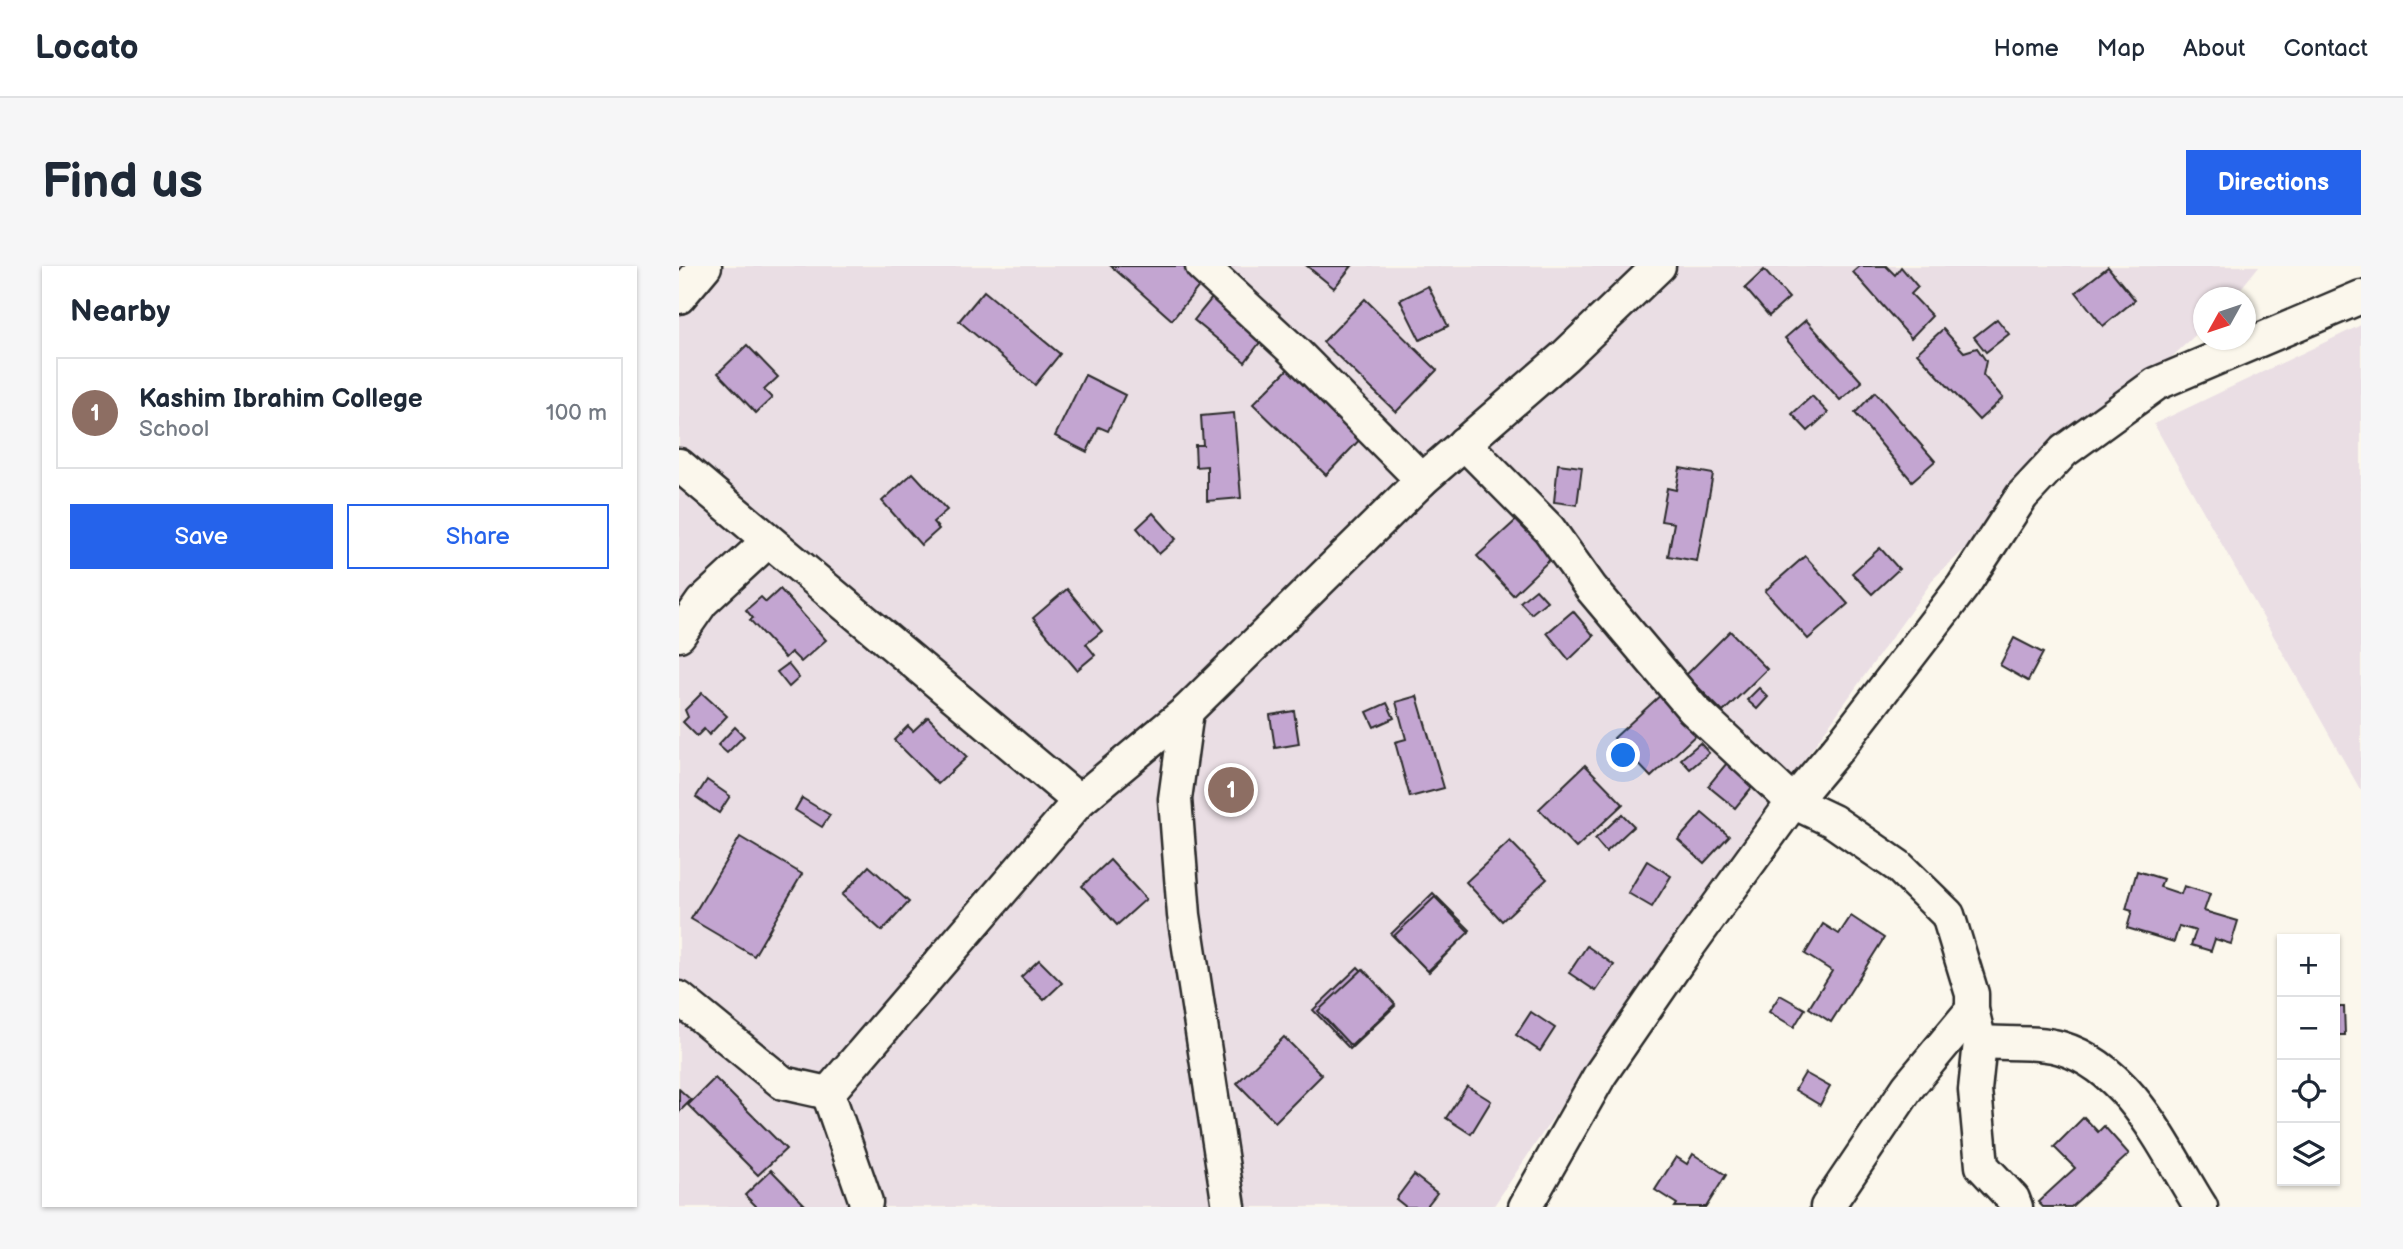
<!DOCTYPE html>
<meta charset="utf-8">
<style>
:root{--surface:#fff;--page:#f6f6f7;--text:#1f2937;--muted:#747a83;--line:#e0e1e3;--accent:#2563eb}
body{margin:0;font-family:"Balsamiq Sans",sans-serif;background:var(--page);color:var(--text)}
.controls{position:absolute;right:21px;bottom:21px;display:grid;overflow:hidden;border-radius:0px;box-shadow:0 2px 5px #0004}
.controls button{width:63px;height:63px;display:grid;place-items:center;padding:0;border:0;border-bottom:2px solid var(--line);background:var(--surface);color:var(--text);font:35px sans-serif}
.compass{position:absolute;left:1514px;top:21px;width:63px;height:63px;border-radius:50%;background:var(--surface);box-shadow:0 2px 5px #0004;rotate:230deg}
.you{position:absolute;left:945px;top:490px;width:24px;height:24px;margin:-18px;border:5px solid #fff;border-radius:50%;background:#1a73e8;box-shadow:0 0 0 10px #1a73e833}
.badge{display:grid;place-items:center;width:46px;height:46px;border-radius:50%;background:var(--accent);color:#fff;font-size:23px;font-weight:700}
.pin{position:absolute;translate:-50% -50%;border:4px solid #fff;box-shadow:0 2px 7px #0006}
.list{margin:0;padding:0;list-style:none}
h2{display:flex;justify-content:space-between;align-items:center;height:91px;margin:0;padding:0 28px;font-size:30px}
h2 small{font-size:23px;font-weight:400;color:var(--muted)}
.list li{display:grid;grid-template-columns:46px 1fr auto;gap:21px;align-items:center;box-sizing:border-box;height:112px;margin:0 14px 14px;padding:0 14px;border:2px solid var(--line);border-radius:0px}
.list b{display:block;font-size:26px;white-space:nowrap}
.list p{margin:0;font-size:23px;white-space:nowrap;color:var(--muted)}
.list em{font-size:23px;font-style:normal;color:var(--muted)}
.actions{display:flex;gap:14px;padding:21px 28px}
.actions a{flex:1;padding:16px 0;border:2px solid var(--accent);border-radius:0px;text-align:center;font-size:24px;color:var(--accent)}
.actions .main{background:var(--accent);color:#fff}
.icon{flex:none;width:38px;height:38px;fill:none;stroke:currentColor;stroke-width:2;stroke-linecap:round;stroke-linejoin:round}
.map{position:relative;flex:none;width:1682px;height:941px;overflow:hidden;border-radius:0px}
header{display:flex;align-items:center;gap:42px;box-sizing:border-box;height:98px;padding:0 35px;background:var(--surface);border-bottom:2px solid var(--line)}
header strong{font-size:33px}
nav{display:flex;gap:38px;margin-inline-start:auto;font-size:24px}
.intro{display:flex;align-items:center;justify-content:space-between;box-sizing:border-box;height:168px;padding:0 42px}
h1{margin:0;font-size:49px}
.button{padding:18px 32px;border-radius:0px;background:var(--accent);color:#fff;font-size:24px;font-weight:700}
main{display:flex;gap:42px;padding:0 42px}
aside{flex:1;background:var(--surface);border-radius:0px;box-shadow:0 2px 5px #0004}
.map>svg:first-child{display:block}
.built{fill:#eadee4}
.building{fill:#c3a5d1;stroke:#2b2b2b;stroke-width:2}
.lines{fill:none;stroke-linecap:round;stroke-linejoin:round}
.minor-casing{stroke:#2b2b2b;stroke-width:37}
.minor{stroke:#fbf7ec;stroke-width:32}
</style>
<header>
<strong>Locato</strong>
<nav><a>Home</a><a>Map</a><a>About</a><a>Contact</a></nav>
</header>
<div class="intro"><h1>Find us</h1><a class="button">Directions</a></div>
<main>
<aside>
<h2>Nearby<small></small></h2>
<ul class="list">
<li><span class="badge" style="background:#8d6e63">1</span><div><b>Kashim Ibrahim College</b><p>School</p></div><em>100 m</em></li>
</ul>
<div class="actions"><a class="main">Save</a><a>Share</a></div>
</aside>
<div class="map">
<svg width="1682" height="941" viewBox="0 0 1682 941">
<rect width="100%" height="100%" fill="#fbf7ec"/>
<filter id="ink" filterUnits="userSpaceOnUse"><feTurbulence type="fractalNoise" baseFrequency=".0143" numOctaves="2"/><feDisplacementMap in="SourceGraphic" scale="14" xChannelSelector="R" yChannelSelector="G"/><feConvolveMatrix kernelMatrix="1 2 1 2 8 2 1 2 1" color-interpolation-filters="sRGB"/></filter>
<g filter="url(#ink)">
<g class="built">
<polygon points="0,0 1580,0 1555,31 1524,32 1524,62 1256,311 951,737 814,941 0,941"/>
<polygon points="1682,59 1682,525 1475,158"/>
</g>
<g class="building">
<polygon points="432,0 508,0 526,13 493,54"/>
<polygon points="628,0 673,0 655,22"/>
<polygon points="1181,0 1207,0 1216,9 1222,1 1239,21 1232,28 1253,50 1232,72 1174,6"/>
<polygon points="1429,1 1456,34 1424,60 1397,26"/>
<polygon points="1085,4 1110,32 1090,50 1066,22"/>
<polygon points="749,20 769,60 741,74 721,34"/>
<polygon points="305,25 381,88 356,119 280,55"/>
<polygon points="537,27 588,67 566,96 515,54"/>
<polygon points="686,33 758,104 717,146 644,76"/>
<polygon points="1318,53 1330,68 1307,86 1295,71"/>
<polygon points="1127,54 1183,116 1161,134 1106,72"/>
<polygon points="1264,63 1285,86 1298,82 1307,95 1304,109 1324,132 1300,154 1238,87"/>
<polygon points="68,79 99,111 85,124 93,132 77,147 39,107"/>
<polygon points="616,96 688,166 647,209 574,138"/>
<polygon points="406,109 446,129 429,165 420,161 408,186 376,170"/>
<polygon points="1196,126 1256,195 1233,215 1176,147"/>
<polygon points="1133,130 1149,147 1129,165 1113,148"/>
<polygon points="555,147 562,232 528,235 528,200 517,201 516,179 524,179 522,150"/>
<polygon points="879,198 903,201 898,239 875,236"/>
<polygon points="1001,202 1034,208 1018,295 989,290 995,257 982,255 988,222 997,224"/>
<polygon points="234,207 268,244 254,256 260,263 242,279 203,235"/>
<polygon points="474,247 497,273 480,288 458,262"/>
<polygon points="844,248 879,286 834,329 798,290"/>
<polygon points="1201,282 1220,303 1193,328 1173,307"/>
<polygon points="1126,290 1169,338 1129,373 1086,325"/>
<polygon points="101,323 147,374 122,396 112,386 106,392 71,354 74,352 67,344 82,331 87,336"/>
<polygon points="388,323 423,365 407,378 416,389 398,404 354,352"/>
<polygon points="857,323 868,335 852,348 841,336"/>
<polygon points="894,345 915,370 890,394 868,367"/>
<polygon points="1051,365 1088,403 1044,446 1007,409"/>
<polygon points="1335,372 1364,387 1349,415 1321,399"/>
<polygon points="109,398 120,412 110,421 98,406"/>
<polygon points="1080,422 1089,431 1078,443 1068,434"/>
<polygon points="985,426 1021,465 972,511 935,472"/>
<polygon points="23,427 48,450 30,469 25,463 18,470 4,456 9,451 6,444"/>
<polygon points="738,430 765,522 731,531 716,476 727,473 717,436"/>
<polygon points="708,437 715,452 695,461 688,446"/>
<polygon points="615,445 620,478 596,482 591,449"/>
<polygon points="249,451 288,491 259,518 215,474 229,460 234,465"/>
<polygon points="56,461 65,470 48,487 39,479"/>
<polygon points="1021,477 1030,487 1011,503 1002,493"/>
<polygon points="1052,492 1078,515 1056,542 1029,520"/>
<polygon points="906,499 944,538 897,582 860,543"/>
<polygon points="28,514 51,530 40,547 17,531"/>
<polygon points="123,532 151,549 143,561 116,544"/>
<polygon points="1023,547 1050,570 1025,597 999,574"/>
<polygon points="943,548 955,560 927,586 916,573"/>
<polygon points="61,571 123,608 75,690 12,653"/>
<polygon points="831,575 868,613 823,655 787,616"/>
<polygon points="431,594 467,633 438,659 403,620"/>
<polygon points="968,595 992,610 973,641 949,627"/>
<polygon points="190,600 230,636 203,665 163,629"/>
<polygon points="1458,605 1484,613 1481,621 1502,628 1505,620 1531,628 1525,645 1559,655 1552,678 1536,673 1532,685 1512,679 1517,665 1500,660 1495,676 1448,662 1453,645 1447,643"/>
<polygon points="754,627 791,664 750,706 712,668"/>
<polygon points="756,631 790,666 749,705 715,670"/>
<polygon points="1172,650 1205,672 1152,756 1130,742 1153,705 1126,688 1144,658 1160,668"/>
<polygon points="908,680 935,699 917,725 890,707"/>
<polygon points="360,694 383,717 365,734 342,711"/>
<polygon points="679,701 716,740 671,783 634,744"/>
<polygon points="684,703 716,738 672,780 639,745"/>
<polygon points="1101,729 1126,743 1115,761 1090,746"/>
<polygon points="1656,741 1665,741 1666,769 1656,769"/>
<polygon points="852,746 876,762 861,785 837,769"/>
<polygon points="605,771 643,809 596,856 558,817"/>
<polygon points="1126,807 1151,821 1141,839 1116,824"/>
<polygon points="36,812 107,883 79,909 9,839"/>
<polygon points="788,820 812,835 792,868 767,852"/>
<polygon points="0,823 12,834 0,846"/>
<polygon points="1405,851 1419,866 1425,860 1450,888 1392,941 1364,941 1359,936 1396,902 1375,881"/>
<polygon points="1014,888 1047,909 1027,941 996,941 998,938 976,924 997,891 1008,898"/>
<polygon points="92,904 128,941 78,941 66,929"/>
<polygon points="735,909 758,927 747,941 727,941 717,933"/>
</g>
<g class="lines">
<g class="minor-casing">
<g id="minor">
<polyline points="523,0 615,85 743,214"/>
<polyline points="0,31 26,0"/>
<polyline points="785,177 870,263 912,322 1014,443 1114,536 1154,555 1219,600 1269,649 1293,728 1293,744 1301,776 1296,824 1303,900 1334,933 1337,941"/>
<polyline points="0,199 400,535"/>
<polyline points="0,369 23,336 89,275"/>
<polyline points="508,445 496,533 505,649 550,941"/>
<polyline points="0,732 104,817 149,827"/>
<path d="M 1301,776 C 1327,778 1359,775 1382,782 C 1452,803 1486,884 1522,941"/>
<polyline points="149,827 400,535 508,445 743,214 886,90 980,0"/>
<polyline points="149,827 187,936 186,941"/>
<polyline points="846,941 921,809 1009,681 1114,536 1161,480 1284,320 1343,230 1385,185 1477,118 1682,31"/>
<polyline points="1148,941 1229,821 1293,744"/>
</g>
</g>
<use href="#minor" class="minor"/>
</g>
</g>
</svg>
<div class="controls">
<button>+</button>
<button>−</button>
<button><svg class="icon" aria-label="locate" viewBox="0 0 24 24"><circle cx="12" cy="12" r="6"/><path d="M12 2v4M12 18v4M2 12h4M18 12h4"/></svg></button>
<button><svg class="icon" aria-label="layers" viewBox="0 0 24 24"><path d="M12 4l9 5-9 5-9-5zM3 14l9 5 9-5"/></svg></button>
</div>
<svg class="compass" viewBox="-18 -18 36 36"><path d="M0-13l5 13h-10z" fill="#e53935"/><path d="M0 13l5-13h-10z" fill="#747a83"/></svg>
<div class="you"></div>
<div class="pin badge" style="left:552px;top:524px;background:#8d6e63">1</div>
</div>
</main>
